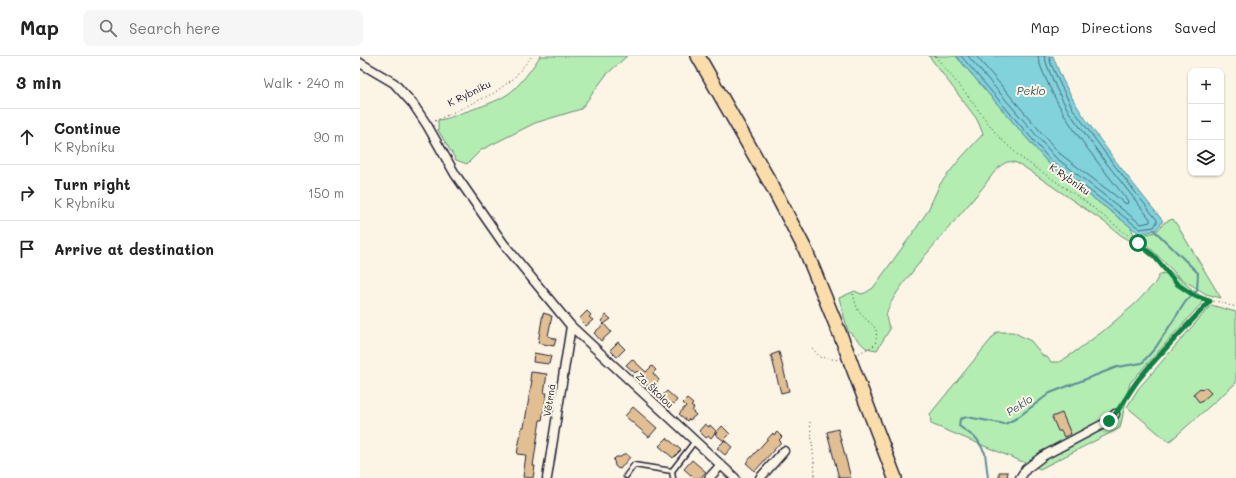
<!DOCTYPE html>
<meta charset="utf-8">
<style>
:root{--surface:#fff;--page:#f6f6f6;--text:#222;--muted:#767676;--line:#e0e0e0}
body{margin:0;font-family:Mali,sans-serif;background:var(--page);color:var(--text)}
.controls{position:absolute;right:12px;top:12px;display:grid;overflow:hidden;border-radius:8px;box-shadow:0 1px 3px #0004}
.controls button{width:36px;height:36px;display:grid;place-items:center;padding:0;border:0;border-bottom:1px solid var(--line);background:var(--surface);color:var(--text);font:20px sans-serif}
.stop{position:absolute;width:12px;height:12px;margin:-9px;border:3px solid #0b8043;border-radius:50%;background:#fff}
.stop.end{background:#0b8043;border-color:#fff;box-shadow:0 1px 4px #0008}
.list{margin:0;padding:0;list-style:none}
h2{display:flex;justify-content:space-between;align-items:center;height:52px;margin:0;padding:0 16px;font-size:17px}
h2 small{font-size:13px;font-weight:400;color:var(--muted)}
.list li{display:grid;grid-template-columns:26px 1fr auto;gap:12px;align-items:center;box-sizing:border-box;height:56px;padding:0 16px;border-top:1px solid var(--line)}
.list b{display:block;font-size:15px;white-space:nowrap}
.list p{margin:0;font-size:13px;white-space:nowrap;color:var(--muted)}
.list em{font-size:13px;font-style:normal;color:var(--muted)}
.icon{flex:none;width:22px;height:22px;fill:none;stroke:currentColor;stroke-width:2;stroke-linecap:round;stroke-linejoin:round}
.map{position:relative;flex:none;width:876px;height:422px;overflow:hidden}
header{display:flex;align-items:center;gap:24px;box-sizing:border-box;height:56px;padding:0 20px;background:var(--surface);border-bottom:1px solid var(--line)}
header strong{font-size:19px}
nav{display:flex;gap:22px;margin-inline-start:auto;font-size:14px}
.search{width:280px;height:36px;background:var(--page);display:flex;align-items:center;gap:10px;box-sizing:border-box;padding:0 14px;border-radius:8px;color:var(--muted);font-size:15px}
main{display:flex}
aside{flex:1;background:var(--surface)}
.map>svg:first-child{display:block}
.green{fill:#b3edb1;stroke:#6a8876}
.water{fill:#81d2db;stroke:#5b8c9b}
.lines{fill:none;stroke-linecap:round;stroke-linejoin:round}
.shore{stroke:#48687b;stroke-width:1}
.stream{stroke:#5b8c9b;stroke-width:2}
.building{fill:#e1bf93;stroke:#22223b}
.lane-casing{stroke:#22223b;stroke-width:7}
.street-casing{stroke:#22223b;stroke-width:11}
.primary-casing{stroke:#22223b;stroke-width:16}
.path{stroke:#22223b;stroke-width:1;stroke-dasharray:1 3;stroke-linecap:butt}
.lane{stroke:#fcf5e5;stroke-width:4}
.street{stroke:#fcf5e5;stroke-width:8}
.primary{stroke:#faddab;stroke-width:13}
.primary-bridge-casing{stroke:#22223b;stroke-width:16;stroke-linecap:butt}
.primary-bridge{stroke:#faddab;stroke-width:13}
.route{stroke:#0b8043;stroke-width:5}
.labels{text-anchor:middle;dominant-baseline:central;stroke-width:4;stroke-linejoin:round;paint-order:stroke}
.street-label{font-size:10px;fill:#22223b;stroke:#fcf5e5}
.water-label{font-size:11px;font-style:italic;fill:#3e576b;stroke:#fcf5e5}
</style>
<header>
<strong>Map</strong>
<div class="search"><svg class="icon" aria-label="search" viewBox="0 0 24 24"><circle cx="10" cy="10" r="6"/><path d="M15 15l6 6"/></svg>Search here</div>
<nav><a>Map</a><a>Directions</a><a>Saved</a></nav>
</header>
<main>
<aside>
<h2>3 min<small>Walk · 240 m</small></h2>
<ul class="list">
<li><svg class="icon" aria-label="ahead" viewBox="0 0 24 24"><path d="M12 20V5M6 11l6-6 6 6"/></svg><div><b>Continue</b><p>K Rybníku</p></div><em>90 m</em></li>
<li><svg class="icon" aria-label="right" viewBox="0 0 24 24"><path d="M7 20v-9h11M14 6l5 5-5 5"/></svg><div><b>Turn right</b><p>K Rybníku</p></div><em>150 m</em></li>
<li><svg class="icon" aria-label="arrive" viewBox="0 0 24 24"><path d="M6 21V4h12l-3 4 3 4H6"/></svg><div><b>Arrive at destination</b></div></li>
</ul>
</aside>
<div class="map">
<svg width="876" height="422" viewBox="0 0 876 422">
<rect width="100%" height="100%" fill="#fcf5e5"/>
<filter id="ink" filterUnits="userSpaceOnUse"><feTurbulence type="fractalNoise" baseFrequency=".025" numOctaves="2"/><feDisplacementMap in="SourceGraphic" scale="8" xChannelSelector="R" yChannelSelector="G"/><feConvolveMatrix kernelMatrix="1 2 1 2 8 2 1 2 1" color-interpolation-filters="sRGB"/></filter>
<g filter="url(#ink)">
<g class="green">
<path d="M 180,0 L 267,0 L 246,19 L 221,53 L 175,67 L 121,94 L 107,108 L 96,104 L 78,74 L 78,64 C 89,63 97,58 108,55 C 122,50 136,46 148,38 C 158,32 174,10 180,0 Z"/>
<path d="M 569,0 L 596,0 L 689,108 L 771,171 L 778,189 L 762,180 L 743,165 L 667,113 C 661,109 652,103 645,107 C 635,112 627,127 620,135 C 596,164 569,193 546,224 C 539,234 531,244 527,256 C 525,262 528,268 530,273 L 517,294 L 506,292 L 488,275 L 479,242 L 495,235 L 501,238 L 505,237 L 513,232 L 555,174 L 567,156 L 580,128 L 600,103 L 623,78 L 619,68 L 616,62 Z"/>
<polygon points="813,163 817,169 861,242 846,238 820,222 781,183 782,179 796,176 805,166"/>
<polygon points="811,216 843,242 841,248 770,327 760,372 680,413 571,368 570,358 637,276 653,276 671,285 683,300 687,301 691,306 699,306 709,300 742,276 775,248 795,227 800,218"/>
<polygon points="851,249 876,256 876,327 809,386 767,351 778,333"/>
</g>
<path class="water" d="M 596,0 L 693,0 C 704,33 721,57 741,85 C 761,113 782,139 803,165 L 796,174 L 780,178 L 689,108 Z"/>
<g class="lines">
<g class="shore">
<polyline points="601,0 691,105 780,173 794,171 797,166 797,164 748,101 713,53 701,30 691,8 689,0"/>
<polyline points="608,0 695,101 781,168 790,166 790,163 744,104 709,56 696,32 687,9 684,0"/>
<path d="M 616,0 L 699,97 L 765,147 L 767,148 L 768,145 C 738,106 705,68 686,23 C 683,16 679,8 678,0"/>
</g>
<polyline class="stream" points="628,422 625,397 617,383 599,370 600,363 607,361 645,368 657,362 690,337 757,311 782,307 796,291 826,245 837,235 838,217 794,174"/>
</g>
<g class="building">
<polygon points="227,255 231,259 229,261 233,264 226,270 219,263"/>
<polygon points="183,257 190,259 190,260 192,260 188,280 194,282 194,283 196,283 194,290 178,287"/>
<polygon points="246,259 251,263 244,268 251,276 241,285 234,277 244,268 241,265"/>
<polygon points="258,286 265,293 257,301 250,294"/>
<polygon points="419,296 429,335 421,337 411,299"/>
<polygon points="174,297 191,300 189,308 173,306"/>
<polygon points="272,303 286,316 292,310 296,314 293,317 299,324 291,333 283,326 286,322 277,315 275,317 266,309"/>
<polygon points="171,316 187,318 184,337 187,337 182,364 180,364 173,410 175,410 173,422 163,421 166,399 157,398 162,371 164,371 172,324 170,324"/>
<polygon points="845,331 851,337 840,347 833,338 840,332 842,334"/>
<polygon points="307,335 317,344 313,349 312,347 310,349 308,349 300,342"/>
<polygon points="327,343 333,348 331,350 334,352 332,355 336,359 330,364 329,363 327,365 319,358 326,350 323,347"/>
<polygon points="273,351 297,372 289,381 265,360"/>
<polygon points="702,357 711,378 704,381 701,375 698,375 692,361"/>
<polygon points="345,368 349,371 350,369 356,375 351,382 349,380 346,382 339,375"/>
<polygon points="362,370 370,378 364,384 372,391 365,399 357,392 364,385 355,378"/>
<polygon points="478,373 491,422 479,422 467,376"/>
<polygon points="417,376 422,381 419,384 421,386 395,415 386,407 413,377 414,379"/>
<polygon points="307,382 321,394 313,402 299,390"/>
<polygon points="265,397 270,401 260,413 257,412 255,410 254,405 253,404 256,401 261,401"/>
<polygon points="332,404 346,416 340,422 334,422 324,413"/>
<polygon points="639,416 648,416 647,422 639,422"/>
</g>
<g class="lines">
<g class="lane-casing">
<g id="lane">
<polyline points="312,415 335,385"/>
<polyline points="266,420 274,409 312,415 313,422"/>
</g>
</g>
<g class="street-casing">
<g id="street">
<polyline points="0,7 34,27 53,48 67,69 95,118 143,187 211,270 375,422"/>
<polyline points="187,422 211,270"/>
<polyline points="349,422 361,409"/>
<polyline points="400,422 424,395"/>
<polyline points="660,422 666,413 683,400 749,365 755,358"/>
</g>
</g>
<g class="primary-casing">
<g id="primary">
<polyline points="338,0 412,130 445,193 486,293"/>
<polyline points="491,307 535,422"/>
</g>
</g>
<g class="path">
<polyline points="575,0 607,39 638,80 660,101 723,144 778,187 794,200 817,227 835,240 850,245 861,246 871,250 876,250"/>
<polyline points="75,65 134,37 153,23 172,0"/>
<path d="M 493,238 C 495,244 496,252 500,257 C 512,271 520,268 515,289 L 499,297"/>
<polyline points="452,292 460,301 479,304"/>
<path d="M 759,353 C 783,313 818,280 849,245"/>
<polyline points="450,366 455,416 454,422"/>
</g>
<use href="#lane" class="lane"/>
<use href="#street" class="street"/>
<use href="#primary" class="primary"/>
<g class="primary-bridge-casing">
<polyline id="primary-bridge" points="486,293 491,307"/>
</g>
<use href="#primary-bridge" class="primary-bridge"/>
</g>
</g>
<g class="lines" filter="url(#ink)">
<path class="route" d="M 749,365 C 763,351 770,332 783,318 C 804,293 828,269 850,245 L 835,240 L 817,228 L 794,200 L 778,187"/>
</g>
<g class="labels">
<g class="street-label">
<text transform="translate(109 37) rotate(-26)">K Rybníku</text>
<text transform="translate(710 123) rotate(35)">K Rybníku</text>
<text transform="translate(295 334) rotate(43)">Za Školou</text>
<text transform="translate(189 344) rotate(-81)">Větrná</text>
</g>
<g class="water-label">
<text x="671" y="34">Peklo</text>
<text transform="translate(659 349) rotate(-33)">Peklo</text>
</g>
</g>
</svg>
<div class="controls">
<button>+</button>
<button>−</button>
<button><svg class="icon" aria-label="layers" viewBox="0 0 24 24"><path d="M12 4l9 5-9 5-9-5zM3 14l9 5 9-5"/></svg></button>
</div>
<div class="stop" style="left:778px;top:187px"></div>
<div class="stop end" style="left:749px;top:365px"></div>
</div>
</main>
